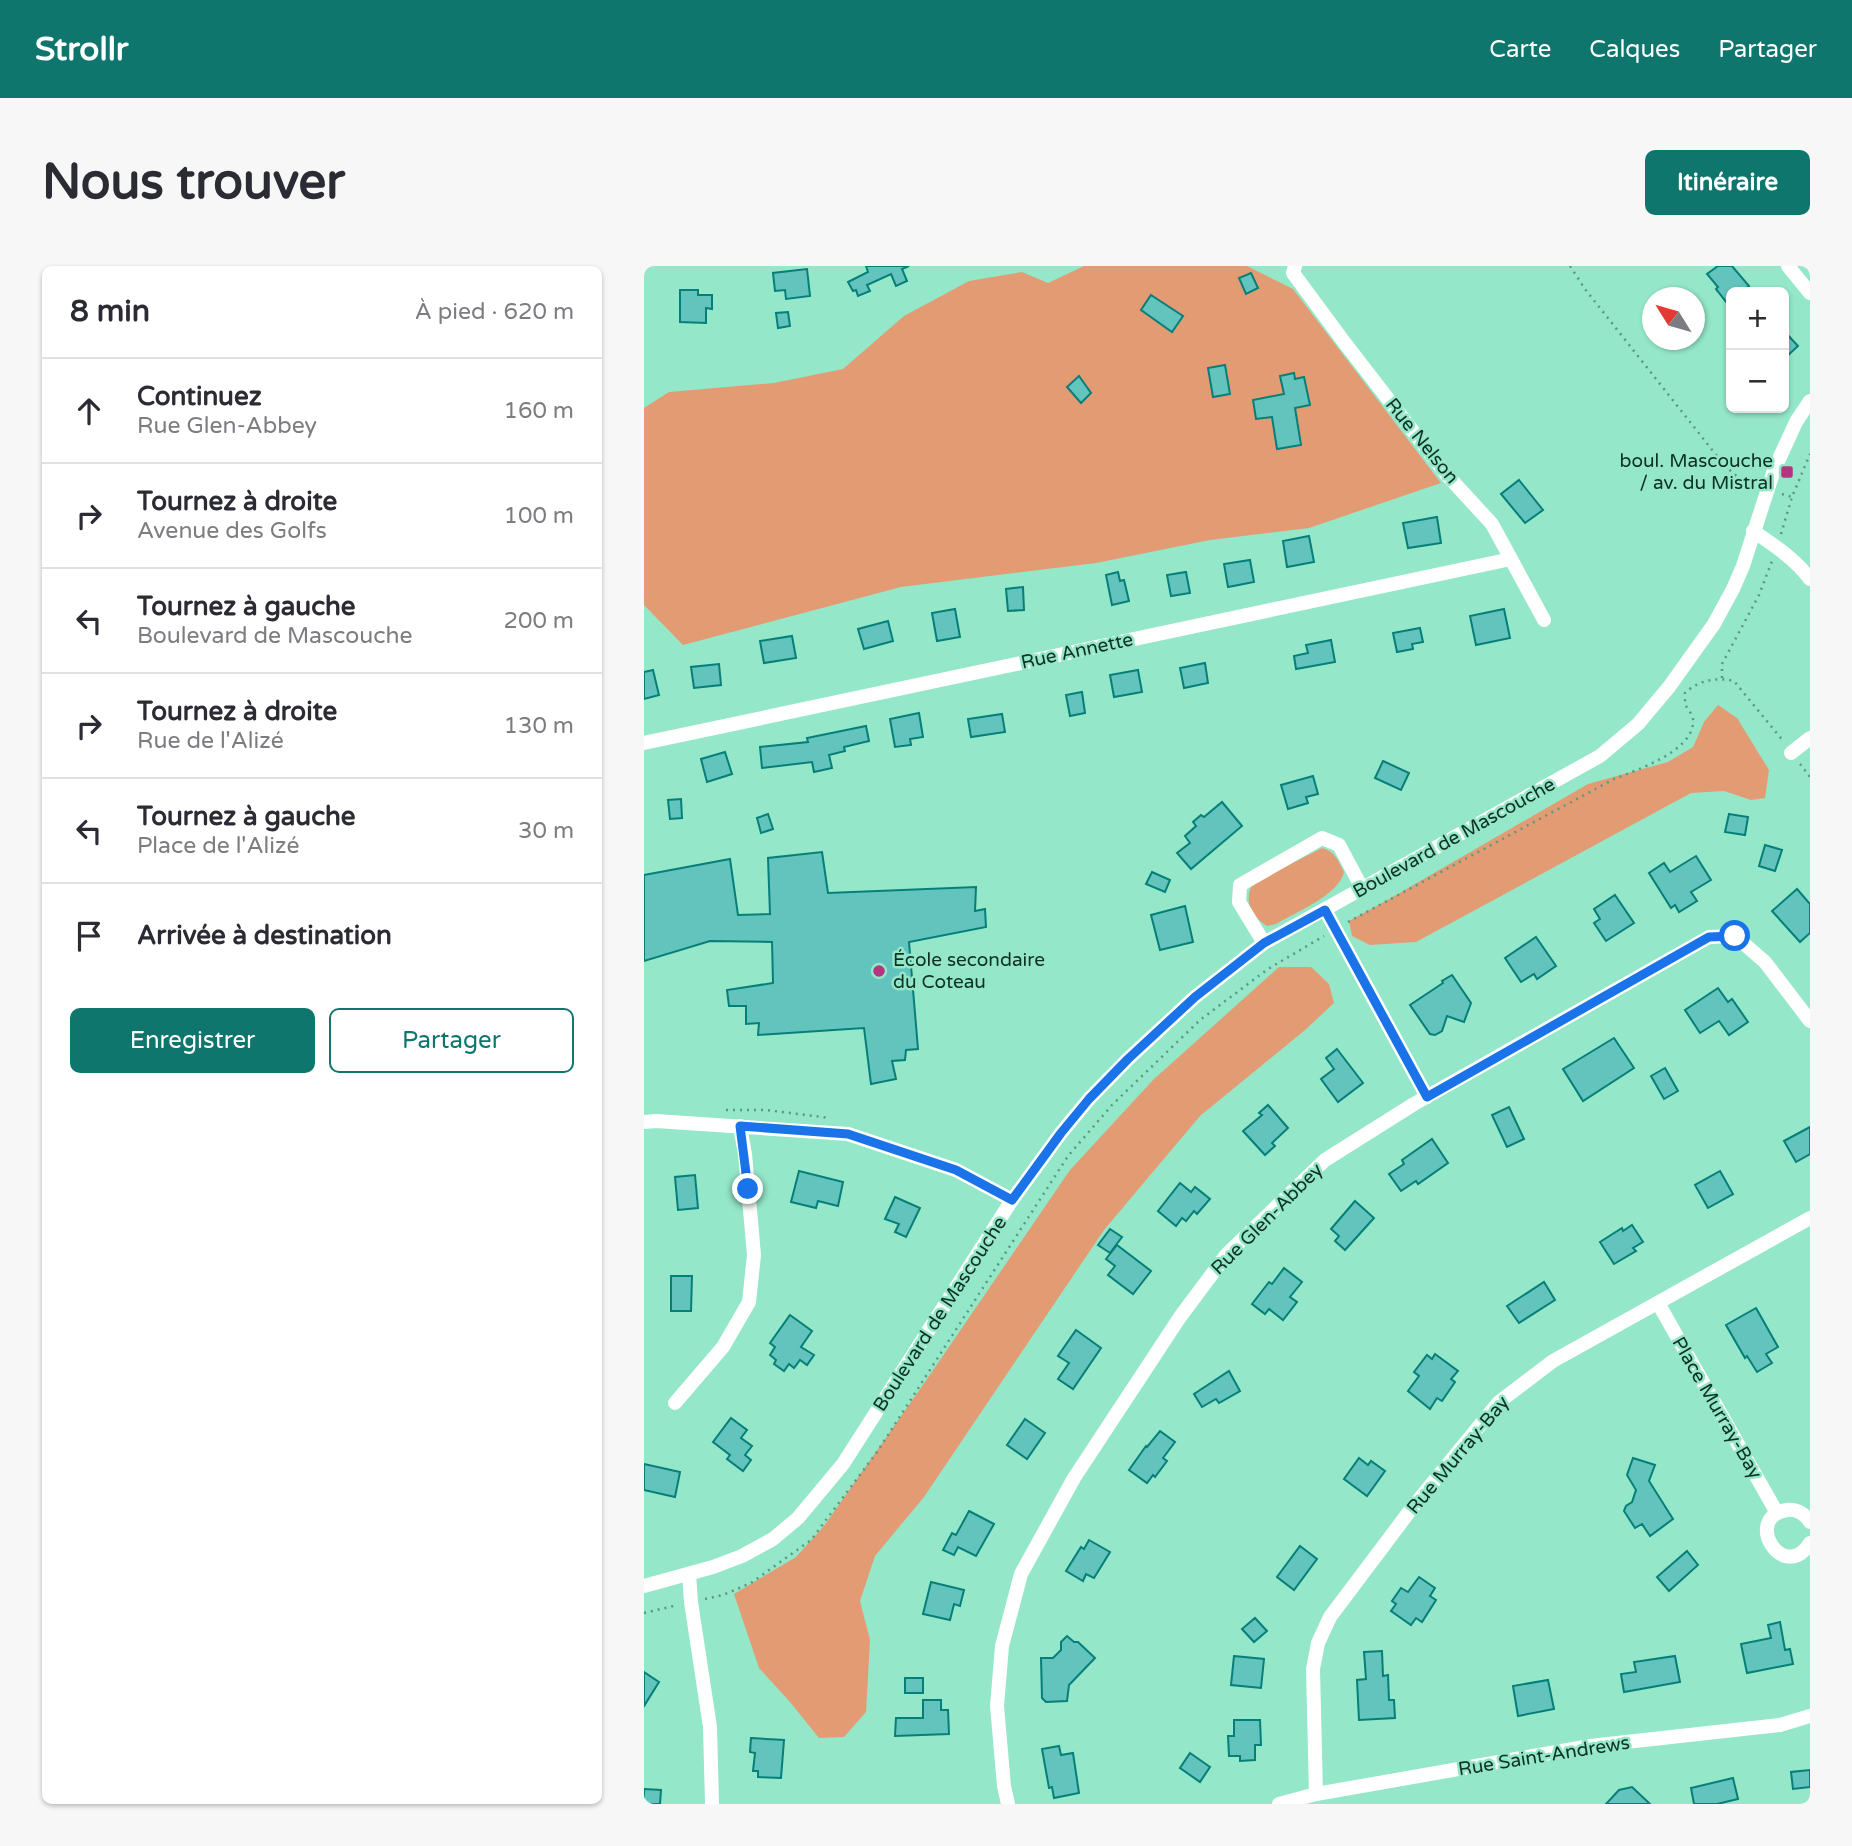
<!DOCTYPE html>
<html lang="fr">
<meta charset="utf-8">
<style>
:root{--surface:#fff;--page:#f7f7f7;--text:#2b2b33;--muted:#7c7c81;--line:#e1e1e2;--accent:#0f766e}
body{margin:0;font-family:"Varela Round",sans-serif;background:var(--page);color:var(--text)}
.controls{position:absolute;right:21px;top:21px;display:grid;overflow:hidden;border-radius:10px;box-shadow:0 2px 5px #0004}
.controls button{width:63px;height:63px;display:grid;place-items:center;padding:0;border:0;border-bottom:2px solid var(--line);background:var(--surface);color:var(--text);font:35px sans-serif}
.compass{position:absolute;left:998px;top:21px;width:63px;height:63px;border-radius:50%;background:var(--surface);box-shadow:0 2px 5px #0004;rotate:307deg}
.stop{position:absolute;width:21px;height:21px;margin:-16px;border:5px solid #1a73e8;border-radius:50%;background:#fff}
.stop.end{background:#1a73e8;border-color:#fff;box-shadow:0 2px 7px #0008}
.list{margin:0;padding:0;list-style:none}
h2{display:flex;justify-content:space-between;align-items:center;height:91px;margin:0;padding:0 28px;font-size:30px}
h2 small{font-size:23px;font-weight:400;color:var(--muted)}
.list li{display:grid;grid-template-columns:46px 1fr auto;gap:21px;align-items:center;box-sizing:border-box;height:105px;padding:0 28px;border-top:2px solid var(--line)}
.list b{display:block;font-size:26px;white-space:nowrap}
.list p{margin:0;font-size:23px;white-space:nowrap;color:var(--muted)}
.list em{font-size:23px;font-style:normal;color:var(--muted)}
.actions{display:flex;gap:14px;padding:21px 28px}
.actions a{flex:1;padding:16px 0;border:2px solid var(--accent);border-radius:10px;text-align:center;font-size:24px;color:var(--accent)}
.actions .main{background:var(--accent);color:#fff}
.icon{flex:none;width:38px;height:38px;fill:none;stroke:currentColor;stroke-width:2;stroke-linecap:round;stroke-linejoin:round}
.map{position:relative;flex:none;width:1166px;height:1538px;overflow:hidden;border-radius:10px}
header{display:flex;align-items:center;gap:42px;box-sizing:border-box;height:98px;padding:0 35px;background:var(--accent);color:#fff}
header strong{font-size:33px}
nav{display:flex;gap:38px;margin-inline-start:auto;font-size:24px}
.intro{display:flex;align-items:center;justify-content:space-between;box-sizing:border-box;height:168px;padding:0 42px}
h1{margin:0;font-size:49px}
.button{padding:18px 32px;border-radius:10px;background:var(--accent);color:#fff;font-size:24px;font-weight:700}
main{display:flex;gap:42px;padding:0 42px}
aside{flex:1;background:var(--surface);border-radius:10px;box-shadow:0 2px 5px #0004}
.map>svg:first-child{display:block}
.green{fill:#e39b74}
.building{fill:#63c4bd;stroke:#067f79;stroke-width:2}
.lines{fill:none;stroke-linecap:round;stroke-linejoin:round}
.path{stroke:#599881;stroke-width:2.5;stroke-dasharray:2 5;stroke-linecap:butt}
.minor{stroke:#fff;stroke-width:14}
.route{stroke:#1a73e8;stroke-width:9}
.poi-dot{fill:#b53580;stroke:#94e7c8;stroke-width:2.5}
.labels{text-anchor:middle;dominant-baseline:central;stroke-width:5;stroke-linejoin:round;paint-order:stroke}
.street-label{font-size:19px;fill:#0d3125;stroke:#94e7c8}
.poi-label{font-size:19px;fill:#0d3125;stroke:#94e7c8;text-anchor:end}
</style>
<header>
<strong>Strollr</strong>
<nav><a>Carte</a><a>Calques</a><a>Partager</a></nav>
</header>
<div class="intro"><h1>Nous trouver</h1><a class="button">Itinéraire</a></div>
<main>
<aside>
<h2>8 min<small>À pied · 620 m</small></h2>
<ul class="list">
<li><svg class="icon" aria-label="ahead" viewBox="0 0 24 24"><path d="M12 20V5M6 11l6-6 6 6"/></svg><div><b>Continuez</b><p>Rue Glen-Abbey</p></div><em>160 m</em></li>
<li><svg class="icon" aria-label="right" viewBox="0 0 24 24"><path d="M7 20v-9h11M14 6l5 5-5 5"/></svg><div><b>Tournez à droite</b><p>Avenue des Golfs</p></div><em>100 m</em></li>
<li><svg class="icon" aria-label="left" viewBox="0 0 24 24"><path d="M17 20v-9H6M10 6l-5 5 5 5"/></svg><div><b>Tournez à gauche</b><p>Boulevard de Mascouche</p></div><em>200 m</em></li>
<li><svg class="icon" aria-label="right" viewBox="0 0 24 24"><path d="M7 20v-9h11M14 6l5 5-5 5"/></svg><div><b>Tournez à droite</b><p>Rue de l'Alizé</p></div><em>130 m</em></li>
<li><svg class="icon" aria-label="left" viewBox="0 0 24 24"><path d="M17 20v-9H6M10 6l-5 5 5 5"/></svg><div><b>Tournez à gauche</b><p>Place de l'Alizé</p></div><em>30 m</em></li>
<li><svg class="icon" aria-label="arrive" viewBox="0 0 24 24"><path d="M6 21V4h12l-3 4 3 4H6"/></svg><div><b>Arrivée à destination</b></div></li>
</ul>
<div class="actions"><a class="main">Enregistrer</a><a>Partager</a></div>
</aside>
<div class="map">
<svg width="1166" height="1538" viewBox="0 0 1166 1538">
<rect width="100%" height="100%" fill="#94e7c8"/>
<g class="green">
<polygon points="440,0 603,0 649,23 797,217 665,262 566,274 452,297 257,321 39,379 0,339 0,142 25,126 130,117 199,103 260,50 325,15 378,6 404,17"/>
<polygon points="1074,439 1093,452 1125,504 1121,532 1107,534 1080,525 1047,527 772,676 726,679 708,670 705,655 740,636 944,518 1024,496 1049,481 1060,456"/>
<path d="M 678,582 C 691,585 694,595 700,606 C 695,629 652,646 632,658 L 623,660 C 607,650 599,635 609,617 Z"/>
<polygon points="635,701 667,701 685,718 690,737 661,764 556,850 460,964 280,1231 231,1290 216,1335 226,1374 222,1446 200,1471 175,1472 146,1436 115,1402 90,1328 152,1291 180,1260 281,1116 426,904 510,813"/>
</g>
<g class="building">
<polygon points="222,0 265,0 258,3 263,15 252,20 247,8 223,19 226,25 214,30 212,24 209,25 204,16 224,6"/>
<polygon points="1074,0 1088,0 1105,20 1097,26 1087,26 1087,42 1072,23 1074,21 1063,8"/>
<polygon points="163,3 166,30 142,33 141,24 131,25 129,7"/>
<polygon points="607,7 614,22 602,28 595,12"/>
<polygon points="36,24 54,24 54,29 68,29 68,43 62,42 62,57 36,56"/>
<polygon points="507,29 539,50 528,66 497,44"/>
<polygon points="144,46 146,60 134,62 132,47"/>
<polygon points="1140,65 1154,80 1140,93"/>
<polygon points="581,99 586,128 569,131 564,102"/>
<polygon points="650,107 651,113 660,111 666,139 651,142 657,179 633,183 628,151 612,153 609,134 640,128 636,110"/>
<polygon points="435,110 447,127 437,137 423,121"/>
<polygon points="875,214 899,244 881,257 857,228"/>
<polygon points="793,251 797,277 764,282 759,257"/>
<polygon points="665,270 670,296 643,301 639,275"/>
<polygon points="606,294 610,316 584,321 580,298"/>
<polygon points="474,306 476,315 480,314 485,335 468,339 462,309"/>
<polygon points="542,306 546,327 527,330 523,309"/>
<polygon points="379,321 380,344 364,345 362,323"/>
<polygon points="311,343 316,371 293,375 288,347"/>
<polygon points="860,343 866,372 832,379 826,350"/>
<polygon points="244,355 249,375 220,383 214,363"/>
<polygon points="776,362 779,376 768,378 769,383 753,386 749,367"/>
<polygon points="148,370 152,392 120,397 116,375"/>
<polygon points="687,374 691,396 652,403 650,390 664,387 662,379"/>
<polygon points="561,397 564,417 540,422 536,402"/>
<polygon points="75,398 77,419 50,422 47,401"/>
<polygon points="9,404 15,429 0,433 0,406"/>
<polygon points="494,404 498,426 470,431 466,409"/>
<polygon points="438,426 441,447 426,450 422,429"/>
<polygon points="275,447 279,471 266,473 267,479 251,481 246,453"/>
<polygon points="358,448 361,466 327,471 324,453"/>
<polygon points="222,460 225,475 200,481 201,485 185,489 188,502 170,506 168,496 118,502 116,481 164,476 163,472"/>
<polygon points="81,486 88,508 63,516 57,493"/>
<polygon points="739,495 765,507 757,524 731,512"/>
<polygon points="669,510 674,528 662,531 664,537 644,543 637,519"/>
<polygon points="37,533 38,552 26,553 24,534"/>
<polygon points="578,536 598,560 547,603 533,587 546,577 541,570 552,560 549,556 557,549 560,551"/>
<polygon points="124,548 129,563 117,567 113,552"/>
<polygon points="1085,548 1104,551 1101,569 1081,566"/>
<polygon points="1121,579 1138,584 1131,605 1115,600"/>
<polygon points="178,586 184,627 332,621 331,645 341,643 342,661 265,676 274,783 262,784 261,794 248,795 252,813 227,818 220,762 114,769 115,757 102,758 102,740 85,740 83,724 129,717 128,676 66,675 0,695 0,609 86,593 94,649 126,648 124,592"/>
<polygon points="1052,590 1067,614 1047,626 1053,635 1035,646 1031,639 1027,642 1005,607 1020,597 1026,606"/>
<polygon points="508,606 526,614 521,626 502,618"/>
<polygon points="1153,623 1166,638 1166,667 1156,676 1128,645"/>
<polygon points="971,629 990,657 962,675 950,657 956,653 950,643"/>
<polygon points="541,640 549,676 516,684 507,649"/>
<polygon points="892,671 912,700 893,713 890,708 877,716 861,692"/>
<polygon points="808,709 827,737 820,756 803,750 798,765 791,769 786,768 766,739 799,717 798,715"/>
<polygon points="1074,722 1084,736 1088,733 1104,756 1085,769 1075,755 1056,767 1041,744"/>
<polygon points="970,772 990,802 939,835 919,803"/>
<polygon points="693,783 719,817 694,836 677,813 690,803 682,792"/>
<polygon points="1021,802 1034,825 1020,833 1007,810"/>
<polygon points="624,839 644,862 628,877 631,880 621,889 599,865 618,849 615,847"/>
<polygon points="865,841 880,873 863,881 848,849"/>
<polygon points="1166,861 1166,888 1152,896 1140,875"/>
<polygon points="788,873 804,897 774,918 772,915 757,925 745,908 760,898 758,894"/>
<polygon points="155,905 199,916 194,940 174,935 172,942 147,936"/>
<polygon points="1076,905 1089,928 1064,942 1051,919"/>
<polygon points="51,909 54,942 34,944 31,911"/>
<polygon points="536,917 547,926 551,921 566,933 553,948 550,945 542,955 538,952 532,960 514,945"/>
<polygon points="251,931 276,942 262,971 251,966 255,958 241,953"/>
<polygon points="711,935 730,952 701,984 691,975 695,970 687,963"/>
<polygon points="988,959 999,976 989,982 992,985 970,998 956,976 978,962 979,965"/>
<polygon points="466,963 478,971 466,987 454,979"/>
<polygon points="473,979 507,1005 489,1028 464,1009 471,1000 462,993"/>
<polygon points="640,1002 658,1016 646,1031 653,1036 639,1054 625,1043 621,1048 608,1038 625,1016 628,1018"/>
<polygon points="27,1010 48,1010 47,1045 27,1045"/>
<polygon points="900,1016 911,1034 875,1057 863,1040"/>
<polygon points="1112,1042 1134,1081 1122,1088 1128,1097 1113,1106 1103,1090 1101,1092 1082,1059"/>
<polygon points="146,1049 168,1065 157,1081 170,1089 163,1099 156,1094 150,1102 145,1098 140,1105 130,1098 132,1094 126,1089 131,1081 126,1077"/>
<polygon points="432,1064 457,1082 429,1123 414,1113 425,1097 414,1090"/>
<polygon points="791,1088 814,1105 807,1113 811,1116 798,1135 793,1132 786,1143 764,1125 775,1110 770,1106 783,1089 788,1093"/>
<polygon points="585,1105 596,1125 575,1137 572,1133 558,1141 550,1128"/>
<polygon points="87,1152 103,1164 97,1172 108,1180 101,1189 107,1194 99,1205 83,1193 86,1189 69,1176"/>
<polygon points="381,1153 401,1167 383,1193 363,1179"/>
<polygon points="516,1165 531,1176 519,1192 523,1195 511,1211 509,1209 503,1217 485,1204 502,1180 503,1181"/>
<polygon points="715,1192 724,1199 727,1195 741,1205 723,1230 700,1213"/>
<polygon points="989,1192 1011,1199 1005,1215 1029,1253 1006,1270 998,1258 991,1262 980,1245 982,1240 988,1236 992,1224 983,1209"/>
<polygon points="0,1198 36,1206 31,1231 0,1224"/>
<polygon points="325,1245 350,1258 332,1290 314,1281 310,1289 299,1284 308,1267 312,1269"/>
<polygon points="445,1274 466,1286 450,1312 442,1308 439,1315 422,1305 437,1281 440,1283"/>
<polygon points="656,1280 673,1293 650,1324 633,1311"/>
<polygon points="1043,1285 1054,1299 1025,1325 1013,1311"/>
<polygon points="775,1311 791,1322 786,1330 792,1334 778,1356 772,1352 767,1359 747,1345 752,1338 748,1335 757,1322 764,1326"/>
<polygon points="287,1316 320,1324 316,1340 310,1338 306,1354 279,1348"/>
<polygon points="611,1352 623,1365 610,1376 598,1363"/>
<polygon points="1136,1356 1141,1384 1146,1383 1149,1398 1103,1407 1097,1378 1127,1372 1124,1359"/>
<polygon points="423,1370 430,1376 434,1376 451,1392 425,1419 423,1435 402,1436 398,1432 397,1392 409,1392 417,1384 417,1376"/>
<polygon points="738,1385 739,1410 744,1409 745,1434 750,1434 751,1452 715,1454 713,1414 722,1413 720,1386"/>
<polygon points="590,1390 620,1393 617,1422 587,1419"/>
<polygon points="1031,1390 1036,1416 980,1426 977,1408 992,1406 990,1396"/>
<polygon points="0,1406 15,1416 0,1440"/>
<rect x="261" y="1412" width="18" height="15"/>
<polygon points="904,1414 910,1443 874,1450 869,1420"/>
<polygon points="279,1434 297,1434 297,1444 304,1444 305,1468 251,1470 252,1452 279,1452"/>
<polygon points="590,1454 616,1454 617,1479 611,1479 611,1494 596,1495 596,1490 585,1490 584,1470 590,1470"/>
<polygon points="107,1472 140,1474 137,1512 114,1511 114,1505 109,1505 111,1487 106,1486"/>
<polygon points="415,1480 417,1489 429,1487 435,1527 410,1532 408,1521 405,1522 398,1483"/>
<polygon points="546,1487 566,1501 556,1516 536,1502"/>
<polygon points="1166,1504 1166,1521 1149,1523 1147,1506"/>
<polygon points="1089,1512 1094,1533 1073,1538 1050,1538 1047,1522"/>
<polygon points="988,1521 1006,1538 962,1538 975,1524"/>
<polygon points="0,1523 17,1524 16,1538 0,1538"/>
</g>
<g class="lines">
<g class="path">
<polyline points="926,0 941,23 1080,199 1097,214 1112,219"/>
<polyline points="1138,228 1148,231"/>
<polyline points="1137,268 1148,231 1166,188"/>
<polyline points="1078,412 1078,398 1115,329 1128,295"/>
<polyline points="1156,498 1166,511"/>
<path d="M 704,656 L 970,513 C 992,504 1052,485 1049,453 C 1048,447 1043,443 1041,438 C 1041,437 1041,428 1041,427 C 1055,414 1072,411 1090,415 L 1140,476"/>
<polyline points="82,844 122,844 186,852"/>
<polyline points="61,1333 79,1329 107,1317 167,1274 233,1186 424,890 468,839 556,754 624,703 680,670"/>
<polyline points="0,1347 34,1339"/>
</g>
<g class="minor">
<polyline points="651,0 649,7 700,76 802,208 848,258 900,354"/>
<polyline points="1144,0 1166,27"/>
<path d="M 1109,265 C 1130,279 1151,293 1166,313"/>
<polyline points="0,477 867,293"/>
<polyline points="1147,487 1166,472"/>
<polyline points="681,644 783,831"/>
<polyline points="620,677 595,636 596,619 678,572 695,579 718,622"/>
<polyline points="0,856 12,855 204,868 312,904 368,934"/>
<polyline points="1014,1037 1133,1247"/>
<polyline points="31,1137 79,1081 105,1036 110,989 101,888 96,860"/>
<path d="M 1166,1256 C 1161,1248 1153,1243 1143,1244 C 1098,1251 1139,1319 1166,1277"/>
<polyline points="45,1308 47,1336 66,1461 68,1538"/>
<polyline points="0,1320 69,1301 98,1290 129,1273 154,1252 199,1198 368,934 417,867 445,833 484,793 551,731 620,677 956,490 994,458 1025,421 1070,358 1089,323 1099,300 1130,204 1152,156 1166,135"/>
<polyline points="672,1528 669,1403 674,1377 686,1351 768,1242 855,1136 909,1095 1166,952"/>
<polyline points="364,1538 360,1520 353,1440 358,1380 377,1308 430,1212 536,1051 583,988 681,894 770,838 1065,671 1091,670 1121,696 1166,755"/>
<polyline points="635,1538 672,1528 946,1480 1136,1459 1166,1450"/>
</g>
</g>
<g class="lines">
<polyline class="route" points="104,923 96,860 204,868 312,904 368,934 417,867 445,833 484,793 551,731 620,677 681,644 783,831 1065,671 1091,670"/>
</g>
<g class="poi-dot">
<rect x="1136" y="199" width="14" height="14" rx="3.5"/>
<circle cx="235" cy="705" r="7"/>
</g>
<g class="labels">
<g class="street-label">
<text transform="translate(778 175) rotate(51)">Rue Nelson</text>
<text transform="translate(433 385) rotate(-12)">Rue Annette</text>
<text transform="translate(810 572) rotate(-29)">Boulevard de Mascouche</text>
<text transform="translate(623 953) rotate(-45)">Rue Glen-Abbey</text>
<text transform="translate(296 1048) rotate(-57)">Boulevard de Mascouche</text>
<text transform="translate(1073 1142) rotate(60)">Place Murray-Bay</text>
<text transform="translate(814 1189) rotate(-50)">Rue Murray-Bay</text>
<text transform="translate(900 1490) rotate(-9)">Rue Saint-Andrews</text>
</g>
<g class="poi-label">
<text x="1129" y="195">boul. Mascouche<tspan x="1129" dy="22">/ av. du Mistral</tspan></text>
<text x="249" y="694" text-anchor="start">École secondaire<tspan x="249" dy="22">du Coteau</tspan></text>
</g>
</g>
</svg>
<div class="controls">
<button>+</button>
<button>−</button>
</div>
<svg class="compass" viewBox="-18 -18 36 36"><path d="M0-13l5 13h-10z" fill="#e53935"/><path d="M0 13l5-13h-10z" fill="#7c7c81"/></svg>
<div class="stop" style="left:1091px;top:670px"></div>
<div class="stop end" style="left:104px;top:923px"></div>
</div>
</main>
